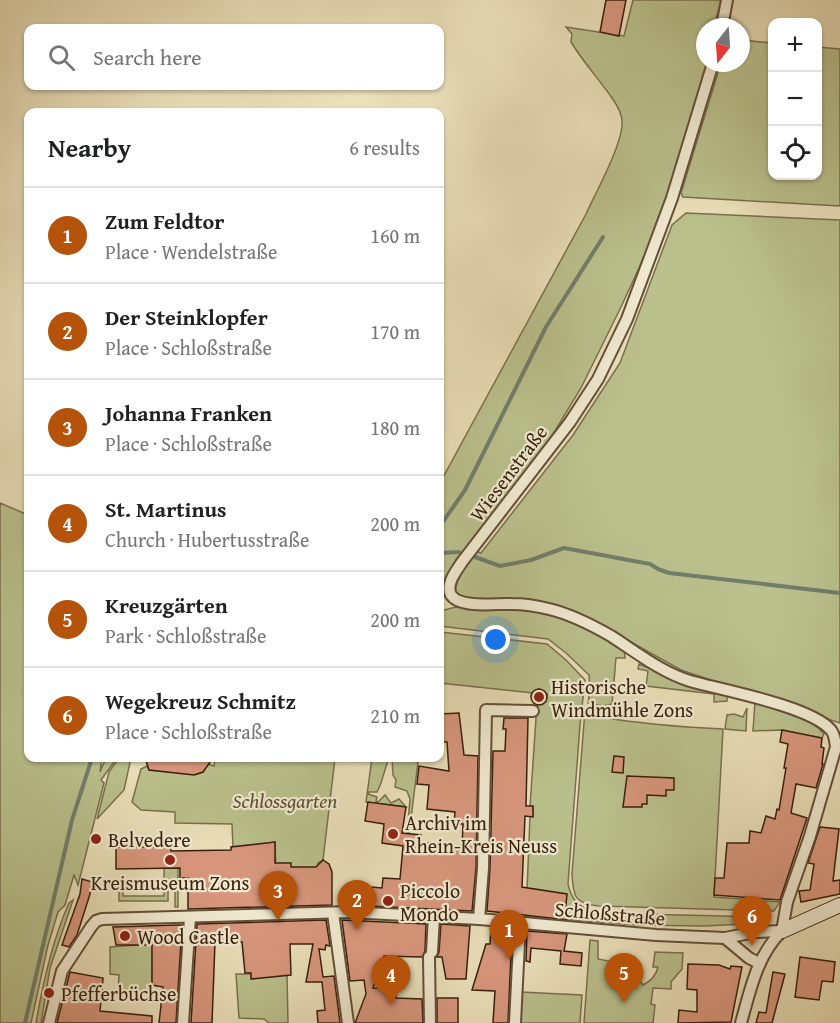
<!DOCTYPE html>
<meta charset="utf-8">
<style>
:root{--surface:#fff;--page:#f6f6f6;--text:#202124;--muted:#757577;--line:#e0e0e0;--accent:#b45309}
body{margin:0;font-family:"Gentium Book Plus",serif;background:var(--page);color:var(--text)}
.controls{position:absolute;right:18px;top:18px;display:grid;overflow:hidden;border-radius:12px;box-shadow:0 2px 4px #0004}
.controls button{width:54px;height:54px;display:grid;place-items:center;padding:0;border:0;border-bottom:2px solid var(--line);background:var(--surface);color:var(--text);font:30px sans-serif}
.compass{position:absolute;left:696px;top:18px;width:54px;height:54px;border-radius:50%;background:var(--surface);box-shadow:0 2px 4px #0004;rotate:197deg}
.you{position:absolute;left:496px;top:640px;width:21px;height:21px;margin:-15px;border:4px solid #fff;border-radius:50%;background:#1a73e8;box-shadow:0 0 0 9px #1a73e833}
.badge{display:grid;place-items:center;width:39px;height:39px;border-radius:50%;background:var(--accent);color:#fff;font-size:20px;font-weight:700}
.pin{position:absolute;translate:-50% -50px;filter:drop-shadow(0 2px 3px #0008)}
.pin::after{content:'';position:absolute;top:32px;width:21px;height:18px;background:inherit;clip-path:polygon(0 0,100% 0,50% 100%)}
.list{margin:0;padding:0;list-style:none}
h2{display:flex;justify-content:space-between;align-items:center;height:78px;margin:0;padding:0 24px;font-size:26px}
h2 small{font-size:20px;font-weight:400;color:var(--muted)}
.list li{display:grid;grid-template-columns:39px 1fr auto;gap:18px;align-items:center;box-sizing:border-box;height:96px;padding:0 24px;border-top:2px solid var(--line)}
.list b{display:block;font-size:22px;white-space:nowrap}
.list p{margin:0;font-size:20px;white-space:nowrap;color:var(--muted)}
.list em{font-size:20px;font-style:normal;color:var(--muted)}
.icon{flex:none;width:33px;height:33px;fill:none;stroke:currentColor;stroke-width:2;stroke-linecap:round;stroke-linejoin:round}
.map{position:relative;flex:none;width:840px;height:1023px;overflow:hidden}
.search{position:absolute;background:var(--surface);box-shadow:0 2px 4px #0004;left:24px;top:24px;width:420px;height:66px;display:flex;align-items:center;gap:15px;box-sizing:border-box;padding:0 21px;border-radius:12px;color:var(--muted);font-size:22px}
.panel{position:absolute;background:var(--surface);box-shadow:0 2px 4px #0004;left:24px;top:108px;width:420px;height:654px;border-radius:12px}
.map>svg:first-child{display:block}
.green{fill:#bac18d;stroke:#79704c;stroke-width:1.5}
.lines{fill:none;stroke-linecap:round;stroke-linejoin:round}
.stream{stroke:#727e6b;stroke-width:4}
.building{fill:#d8977d;stroke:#381f0b;stroke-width:1.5}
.street-casing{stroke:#644f37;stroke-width:14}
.secondary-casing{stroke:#381f0b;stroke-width:16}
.street{stroke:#f1ebd2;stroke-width:10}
.secondary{stroke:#f1ebd2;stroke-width:14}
.poi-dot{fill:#8f2418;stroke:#f1ebd2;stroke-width:2}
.labels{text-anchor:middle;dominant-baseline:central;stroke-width:4.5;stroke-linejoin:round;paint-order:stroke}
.street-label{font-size:20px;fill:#381f0b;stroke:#f1ebd2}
.poi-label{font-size:20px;fill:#381f0b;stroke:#f1ebd2;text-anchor:start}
.park-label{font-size:20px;font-style:italic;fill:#5f5032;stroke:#f1ebd2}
</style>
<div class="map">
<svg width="840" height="1023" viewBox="0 0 840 1023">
<rect width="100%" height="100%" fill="#eae0ba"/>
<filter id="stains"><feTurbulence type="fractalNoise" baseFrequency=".00333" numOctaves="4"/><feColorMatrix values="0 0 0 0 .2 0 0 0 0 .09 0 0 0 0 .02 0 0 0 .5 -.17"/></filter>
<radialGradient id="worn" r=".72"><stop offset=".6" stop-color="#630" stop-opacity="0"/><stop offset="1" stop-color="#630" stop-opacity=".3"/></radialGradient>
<g class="green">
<path d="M 633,0 L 721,0 L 714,27 L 705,27 L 705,63 L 709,63 L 671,198 L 622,305 L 581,388 L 541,454 L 469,549 L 481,553 L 573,435 L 620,363 L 672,225 L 686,213 L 840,220 L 840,723 L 681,670 L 595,622 L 440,594 L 440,483 L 586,214 C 595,194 622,145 622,124 C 623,115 617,105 612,98 C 599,79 583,62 571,42 L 572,34 L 566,27 L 624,36 Z"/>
<polygon points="741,40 772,43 772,176 818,176 818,47 840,49 840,206 683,197 681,193 721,63 741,63"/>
<polygon points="0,503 28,515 28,758 102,758 100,772 106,758 117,758 101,780 104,783 78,885 74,875 65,905 58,912 48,945 31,1023 0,1023"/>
<path d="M 456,607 C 497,609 541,607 580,624 C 595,631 610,641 624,649 L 625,658 L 616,658 L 612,704 L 603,706 L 588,703 L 590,690 L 589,675 L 566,653 L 548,639 L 440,626 L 440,611 Z"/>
<path d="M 440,632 L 547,644 L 566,660 L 585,680 L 580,725 L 568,884 C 572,902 580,908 597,913 L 768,917 L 763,921 L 745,924 L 704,926 L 636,925 L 526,916 L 530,816 L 533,816 L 533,807 L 530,806 L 537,704 L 546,702 L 547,694 L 539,689 L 533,693 L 440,683 Z"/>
<polygon points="639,664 681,682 727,695 727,701 714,702 714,694 646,686 648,671 638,669"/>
<path d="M 755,702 C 779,709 809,714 824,734 L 822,738 L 782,730 L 753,731 Z"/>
<polygon points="747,708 746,731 725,729 727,715 734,714 743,717"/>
<path d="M 585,710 L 611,710 L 611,714 L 601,717 C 641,724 682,727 723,729 L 714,897 L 780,902 L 774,911 L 599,906 C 575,904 573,897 572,874 Z"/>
<polygon points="119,758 131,758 124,790 97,819 109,772"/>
<polygon points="215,758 335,758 323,860 318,863 317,868 276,869 275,842 233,847 232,824 175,823 175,812 141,810 132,802 141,769 147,766 149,770 197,774 203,772 207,764 214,766"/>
<path d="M 372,758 L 389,758 C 384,770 383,781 377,792 L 369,792 L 368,794 L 377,797 L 376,801 L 378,802 L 385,795 L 391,803 L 399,799 L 406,807 L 366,802 Z"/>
<polygon points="392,758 418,762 409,834 407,834 410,799 407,791 395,787 396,780 393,775"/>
<polygon points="164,868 178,868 178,907 175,907 175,883 164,883"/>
<polygon points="164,887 168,887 168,901 119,901 119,888 123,888 123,896 164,896"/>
<path d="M 73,900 L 50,968 L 41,1023 L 36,1023 C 43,982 52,941 69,903 Z"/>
<path d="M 590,940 L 598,941 L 598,959 L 614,962 C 613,977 626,988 640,981 L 643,985 C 651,981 656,976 658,967 L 653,967 L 655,952 L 683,953 L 682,969 L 671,982 L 671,989 L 653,988 L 651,1004 L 655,1005 L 653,1023 L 584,1023 Z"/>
<polygon points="152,944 152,995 118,991 119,975 110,974 110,947"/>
<polygon points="236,974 251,974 252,979 287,974 288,1023 269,1023 264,1019 239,1018"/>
<polygon points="520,992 582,995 580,1023 519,1023"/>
</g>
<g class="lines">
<g class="stream">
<polyline points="440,526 465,490 546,327 603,237"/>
<polyline points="440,553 459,552"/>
<polyline points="475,557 500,566 531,560 564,548 650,564 658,569 669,573 840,593"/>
<polyline points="25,1023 72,820 92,758"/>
</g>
</g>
<g class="building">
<polygon points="606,0 626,0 619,36 600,32"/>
<circle cx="539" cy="697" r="8"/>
<polygon points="459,713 464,755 478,756 476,868 472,911 369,906 371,887 382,888 383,878 400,879 403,846 382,843 384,824 365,821 368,802 406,807 402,833 421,835 421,842 462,848 463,824 454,824 455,812 427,809 429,785 417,784 419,766 449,771 447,742 440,742 440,714"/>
<polygon points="504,718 528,718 526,806 533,806 533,817 525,816 522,887 567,894 565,916 569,917 568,920 487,911 490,868 493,751 505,751 506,729 503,729"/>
<polygon points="782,730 822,738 821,747 824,748 822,764 823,764 816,788 796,784 791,813 807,818 780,900 714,895 715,878 724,878 727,843 749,843 750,831 761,833 766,816 775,819 777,809 779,810 786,768 784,768 788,744 780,742"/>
<polygon points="614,756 624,757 623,773 612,772"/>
<polygon points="145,758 213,758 203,772 194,775 149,770"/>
<polygon points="627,776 674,778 674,790 666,790 666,796 647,795 647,804 642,804 642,807 623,807"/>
<polygon points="820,827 839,829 833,881 840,880 840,894 801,902 799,891 810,890 814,864 808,863"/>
<polygon points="275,842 275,863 291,863 291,867 316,867 323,860 329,864 332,872 332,905 188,909 188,878 180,878 180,868 116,869 116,847 170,847 171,851 231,850 231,847"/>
<polygon points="82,879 92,882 90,894 77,935 69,947 62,945 80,894"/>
<polygon points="326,920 330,946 326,945 325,950 319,949 323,977 334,976 340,1023 318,1023 317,1011 325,1010 322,982 306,982 313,944 290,944 291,975 251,979 251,973 245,973 242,942 215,942 212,1023 191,1023 197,924"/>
<polygon points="342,920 426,924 425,951 422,957 384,956 373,988 394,989 394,992 396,992 396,998 422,999 423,1023 355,1023 366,994 364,980 350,981"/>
<polygon points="441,924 470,926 466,979 446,979 442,957 437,957 439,952"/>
<polygon points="177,925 182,925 176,1023 159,1023 163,987 152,985 152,945 116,945 113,927"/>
<polygon points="491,928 512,930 508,1023 493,1023 495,991 472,990 486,944 490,944"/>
<polygon points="527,931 567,934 564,951 582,953 581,966 560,964 561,951 531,948 530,962 526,961"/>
<polygon points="800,957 835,962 833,982 822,981 819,1000 795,997"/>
<polygon points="688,964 719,965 730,969 731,966 742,967 731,1022 678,1023 679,1010 697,1012 697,990 687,989"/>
<polygon points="70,972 103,978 100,1011 152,1016 152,1023 57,1023"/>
<polygon points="773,972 785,974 772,1023 756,1023 759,1012 766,1013"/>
<rect x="437" y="998" width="21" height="25"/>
</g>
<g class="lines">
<g class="street-casing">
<g id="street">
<polyline points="722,27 727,0"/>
<path d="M 713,63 L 672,198 L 627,319 L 598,379 L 570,422 L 462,562 C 457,570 445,584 451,595 C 460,609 498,603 512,604 C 524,604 537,606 549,609 C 570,614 592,625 611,636 C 636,652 661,672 690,681 C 722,690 810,706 831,730 C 835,735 835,741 836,747 L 810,836 L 787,902 L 782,931"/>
<polyline points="333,913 348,1023"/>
<polyline points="479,919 483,868 486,710 533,711"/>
<polyline points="725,938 749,958 759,963"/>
<polyline points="432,952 434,916"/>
<polyline points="429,957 430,1023"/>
<polyline points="49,1023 62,971 91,927 96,921 102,919 349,912 479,919 656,935 725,938 755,932 782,931"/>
<polyline points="183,1023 190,917"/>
<polyline points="515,1023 520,923"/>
<path d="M 741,1023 C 750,991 757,955 782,931"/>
</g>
</g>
<g class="secondary-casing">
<polyline id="secondary" points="782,931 840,905"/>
</g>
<use href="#street" class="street"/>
<use href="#secondary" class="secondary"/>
</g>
<g class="poi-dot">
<circle cx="539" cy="697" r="6"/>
<circle cx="393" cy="834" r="6"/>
<circle cx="96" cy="839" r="6"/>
<circle cx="170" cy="860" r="6"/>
<circle cx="388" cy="901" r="6"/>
<circle cx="125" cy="936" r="6"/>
<circle cx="49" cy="993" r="6"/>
</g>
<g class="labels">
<g class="street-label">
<text transform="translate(508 473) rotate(-53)">Wiesenstraße</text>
<text transform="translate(610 913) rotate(5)">Schloßstraße</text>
</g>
<g class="poi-label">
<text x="551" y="686">Historische<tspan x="551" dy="23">Windmühle Zons</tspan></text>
<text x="405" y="822">Archiv im<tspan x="405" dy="23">Rhein-Kreis Neuss</tspan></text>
<text x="108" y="839">Belvedere</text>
<text x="170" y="882" text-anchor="middle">Kreismuseum Zons</text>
<text x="400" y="890">Piccolo<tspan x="400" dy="23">Mondo</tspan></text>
<text x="137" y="936">Wood Castle</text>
<text x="61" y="993">Pfefferbüchse</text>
</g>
<g class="park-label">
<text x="285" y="800">Schlossgarten</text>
</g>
</g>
<rect width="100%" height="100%" filter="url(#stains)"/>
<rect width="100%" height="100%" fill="url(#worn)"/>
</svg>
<div class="controls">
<button>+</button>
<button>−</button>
<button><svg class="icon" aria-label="locate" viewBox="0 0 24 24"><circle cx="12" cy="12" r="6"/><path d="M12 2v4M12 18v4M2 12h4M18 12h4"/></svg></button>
</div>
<svg class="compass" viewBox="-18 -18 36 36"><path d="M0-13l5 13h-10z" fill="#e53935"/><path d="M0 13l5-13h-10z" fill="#757577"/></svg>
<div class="you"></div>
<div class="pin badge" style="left:509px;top:960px">1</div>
<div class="pin badge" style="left:357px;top:930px">2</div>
<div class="pin badge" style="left:278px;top:921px">3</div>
<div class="pin badge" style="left:391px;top:1005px">4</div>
<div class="pin badge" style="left:624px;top:1003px">5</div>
<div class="pin badge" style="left:752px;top:946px">6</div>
<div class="search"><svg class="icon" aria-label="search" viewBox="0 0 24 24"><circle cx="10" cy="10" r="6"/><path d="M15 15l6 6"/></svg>Search here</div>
<section class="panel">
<h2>Nearby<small>6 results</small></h2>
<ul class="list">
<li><span class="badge">1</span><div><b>Zum Feldtor</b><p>Place · Wendelstraße</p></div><em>160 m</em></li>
<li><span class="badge">2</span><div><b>Der Steinklopfer</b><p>Place · Schloßstraße</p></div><em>170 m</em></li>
<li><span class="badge">3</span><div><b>Johanna Franken</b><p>Place · Schloßstraße</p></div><em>180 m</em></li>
<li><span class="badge">4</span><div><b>St. Martinus</b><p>Church · Hubertusstraße</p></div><em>200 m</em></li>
<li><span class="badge">5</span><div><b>Kreuzgärten</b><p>Park · Schloßstraße</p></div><em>200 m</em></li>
<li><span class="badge">6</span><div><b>Wegekreuz Schmitz</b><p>Place · Schloßstraße</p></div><em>210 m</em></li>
</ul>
</section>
</div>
